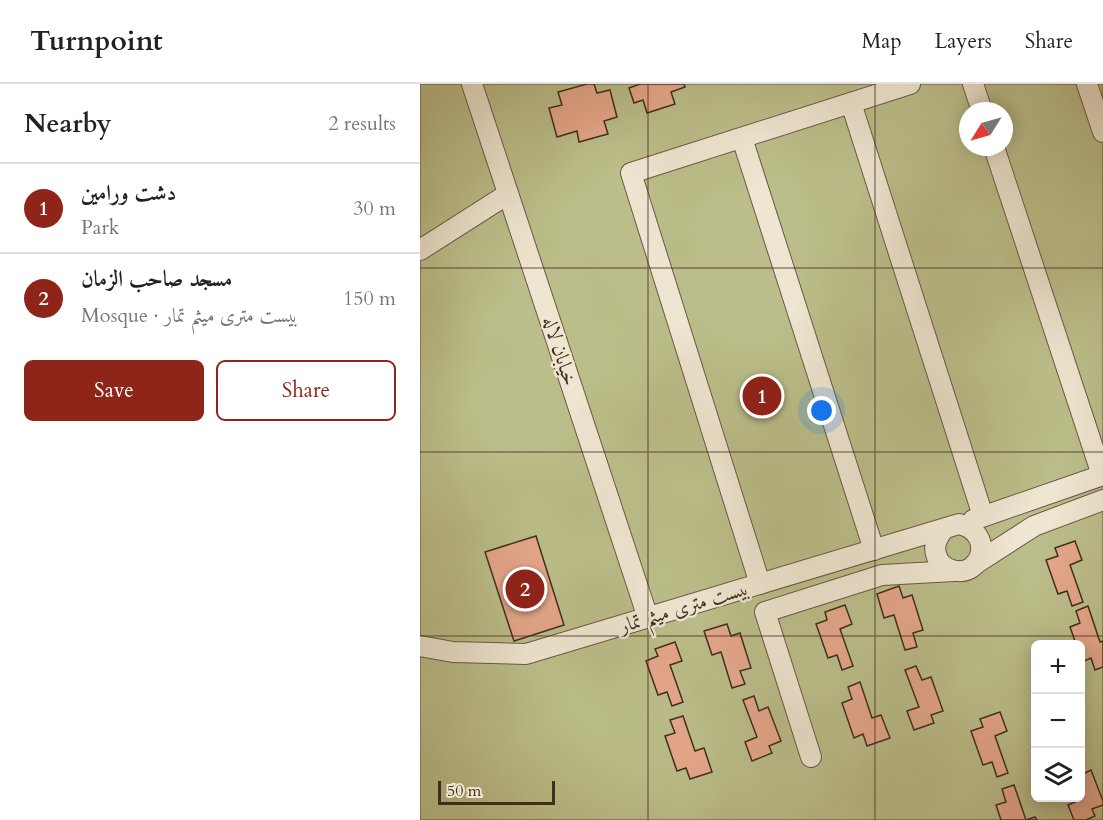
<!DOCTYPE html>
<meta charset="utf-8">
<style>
:root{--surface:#fff;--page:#f6f6f6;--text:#222;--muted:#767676;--line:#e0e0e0;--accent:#8f2418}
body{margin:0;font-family:Cardo,Amiri,serif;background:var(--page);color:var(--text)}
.controls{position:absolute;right:18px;bottom:18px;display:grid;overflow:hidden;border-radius:9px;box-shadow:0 3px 15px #0003}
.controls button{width:54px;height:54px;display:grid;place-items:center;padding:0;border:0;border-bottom:2px solid var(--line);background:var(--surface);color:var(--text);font:30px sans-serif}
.compass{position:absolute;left:539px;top:18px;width:54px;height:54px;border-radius:50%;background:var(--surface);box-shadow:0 3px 15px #0003;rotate:233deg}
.scale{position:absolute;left:18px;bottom:15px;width:117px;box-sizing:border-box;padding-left:6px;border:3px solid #412d1f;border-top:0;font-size:16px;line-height:21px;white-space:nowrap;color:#412d1f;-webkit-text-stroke:4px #eee6d1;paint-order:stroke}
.you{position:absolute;left:402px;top:327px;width:21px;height:21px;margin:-15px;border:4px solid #fff;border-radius:50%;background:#1a73e8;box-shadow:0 0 0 9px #1a73e833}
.badge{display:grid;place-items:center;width:39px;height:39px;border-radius:50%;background:var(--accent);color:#fff;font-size:20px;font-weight:700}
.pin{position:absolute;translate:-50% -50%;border:3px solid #fff;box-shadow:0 2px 6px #0006}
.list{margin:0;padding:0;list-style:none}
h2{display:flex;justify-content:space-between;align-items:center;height:78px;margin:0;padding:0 24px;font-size:26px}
h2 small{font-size:20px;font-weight:400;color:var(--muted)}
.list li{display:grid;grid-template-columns:39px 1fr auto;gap:18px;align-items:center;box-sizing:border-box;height:90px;padding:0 24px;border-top:2px solid var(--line)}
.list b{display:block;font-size:22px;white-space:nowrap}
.list p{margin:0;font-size:20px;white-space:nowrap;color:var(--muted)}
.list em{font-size:20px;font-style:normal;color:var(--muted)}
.actions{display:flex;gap:12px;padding:18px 24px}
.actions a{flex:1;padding:14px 0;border:2px solid var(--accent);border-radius:9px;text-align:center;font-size:21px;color:var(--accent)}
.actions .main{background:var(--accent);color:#fff}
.icon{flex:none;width:33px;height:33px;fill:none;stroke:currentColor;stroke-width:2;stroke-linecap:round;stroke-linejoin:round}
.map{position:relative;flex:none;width:683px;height:736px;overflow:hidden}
header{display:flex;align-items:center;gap:36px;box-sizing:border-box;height:84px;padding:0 30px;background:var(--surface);border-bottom:2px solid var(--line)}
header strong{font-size:28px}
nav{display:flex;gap:33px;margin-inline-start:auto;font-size:21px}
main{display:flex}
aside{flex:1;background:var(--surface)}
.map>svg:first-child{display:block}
.green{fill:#bbbe8a;stroke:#7e7654;stroke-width:1.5;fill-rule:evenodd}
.building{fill:#e5a78b;stroke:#412d1f;stroke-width:1.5}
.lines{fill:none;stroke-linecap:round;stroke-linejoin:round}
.minor-casing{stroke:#6a5845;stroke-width:22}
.minor{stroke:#eee6d1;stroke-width:20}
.grid{fill:none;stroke:#412d1f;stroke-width:1.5;stroke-opacity:0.55}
.labels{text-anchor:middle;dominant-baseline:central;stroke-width:4.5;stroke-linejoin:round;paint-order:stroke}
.street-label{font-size:20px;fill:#412d1f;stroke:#eee6d1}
</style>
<header>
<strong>Turnpoint</strong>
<nav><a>Map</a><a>Layers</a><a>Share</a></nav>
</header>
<main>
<aside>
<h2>Nearby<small>2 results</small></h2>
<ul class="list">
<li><span class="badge">1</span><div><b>دشت ورامین</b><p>Park</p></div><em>30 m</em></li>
<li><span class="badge">2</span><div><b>مسجد صاحب الزمان</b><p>Mosque · بیست متری میثم تمار</p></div><em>150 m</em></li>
</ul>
<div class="actions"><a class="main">Save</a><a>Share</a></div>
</aside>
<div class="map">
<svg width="683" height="736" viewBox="0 0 683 736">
<rect width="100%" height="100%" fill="#e5d9b8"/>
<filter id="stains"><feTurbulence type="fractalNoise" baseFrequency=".00333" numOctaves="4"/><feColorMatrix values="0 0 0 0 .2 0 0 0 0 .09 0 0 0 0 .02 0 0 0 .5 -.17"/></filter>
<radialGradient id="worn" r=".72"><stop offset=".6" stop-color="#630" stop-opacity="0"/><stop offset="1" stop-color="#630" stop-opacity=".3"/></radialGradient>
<path class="green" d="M 0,0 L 683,0 L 683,736 L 0,736 ZM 548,27 L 584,27 L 584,63 L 548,63 ZM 616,560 L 660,560 L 660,714 L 616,714 Z"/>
<g class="building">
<polygon points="167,0 174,0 177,9 190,6 197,33 184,37 188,50 159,58 157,47 137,53 129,24 142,21 138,8"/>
<polygon points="220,0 264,0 265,3 251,8 255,20 227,29 223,16 214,19 209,4"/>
<polygon points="116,452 144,541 94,557 65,468"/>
<polygon points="655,457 662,476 650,481 663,518 652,522 647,507 638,510 626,476 638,472 635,464"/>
<polygon points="479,502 483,514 492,511 503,546 493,549 497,563 485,566 474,531 464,534 457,510"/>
<polygon points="425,521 432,540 420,545 433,582 422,586 417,571 408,574 396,540 407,536 405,528"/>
<polygon points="668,522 680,558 683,557 683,583 675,586 671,574 662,578 660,560 656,560 650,543 660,539 656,527"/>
<polygon points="307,540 311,552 320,549 331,584 320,587 325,600 312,604 301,568 292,571 284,547"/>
<polygon points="255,558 262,577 250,581 263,618 252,622 247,608 238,611 226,577 238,572 235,565"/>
<polygon points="496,582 502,596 511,593 523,627 511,631 514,639 494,646 487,627 499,623 485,586"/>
<polygon points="440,598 452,634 461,631 470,654 447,662 443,650 434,654 422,619 432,615 428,603"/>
<polygon points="334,612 339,627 348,623 361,657 349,662 352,669 332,677 325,658 337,653 323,616"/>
<polygon points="580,628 587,647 575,652 588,689 577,693 572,678 563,681 551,647 563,643 560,635"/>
<polygon points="263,632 275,667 284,664 292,688 270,695 266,684 257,687 245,652 255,649 250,636"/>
<polygon points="660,684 663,690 671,686 683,717 683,721 672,725 675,732 666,736 654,736 648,721 660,716 659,714 660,714"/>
<polygon points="594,701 606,736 615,733 617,736 581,736 576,721 586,718 582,705"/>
</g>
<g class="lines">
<g class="minor-casing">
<g id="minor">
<polyline points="52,0 228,534"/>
<polyline points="553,0 562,27"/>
<polyline points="667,0 683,48"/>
<polyline points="431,19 563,432"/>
<polyline points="322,54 454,466"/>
<polyline points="574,63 682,391"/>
<polyline points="0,166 88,110"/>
<polyline points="553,436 683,391"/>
<polyline points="555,480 614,442 683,416"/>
<polyline points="340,500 211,89 490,0"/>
<path d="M 0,562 L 33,568 L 106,570 L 539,440 C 575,448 563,495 532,486 C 524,484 518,478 516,470 C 513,460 518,452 524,445"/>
<polyline points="391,673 345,528 462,491 534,487"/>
</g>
</g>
<use href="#minor" class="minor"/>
</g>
<path class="grid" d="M 228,0 L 228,736M 455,0 L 455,736M 0,184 L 683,184M 0,368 L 683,368M 0,552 L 683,552"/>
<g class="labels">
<g class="street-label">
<text transform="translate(140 267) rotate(72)">خیابان لاله</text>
<text transform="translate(264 523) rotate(-17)">بیست متری میثم تمار</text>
</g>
</g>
<rect width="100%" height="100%" filter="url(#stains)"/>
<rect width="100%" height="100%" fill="url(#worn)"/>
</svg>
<div class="controls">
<button>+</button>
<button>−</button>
<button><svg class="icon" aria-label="layers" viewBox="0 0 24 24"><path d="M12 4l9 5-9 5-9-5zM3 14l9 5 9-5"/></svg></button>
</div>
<svg class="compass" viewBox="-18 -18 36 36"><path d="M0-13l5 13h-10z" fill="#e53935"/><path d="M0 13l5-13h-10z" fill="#767676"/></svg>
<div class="scale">50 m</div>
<div class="you"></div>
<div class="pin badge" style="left:342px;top:312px">1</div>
<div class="pin badge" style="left:105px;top:505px">2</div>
</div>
</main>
